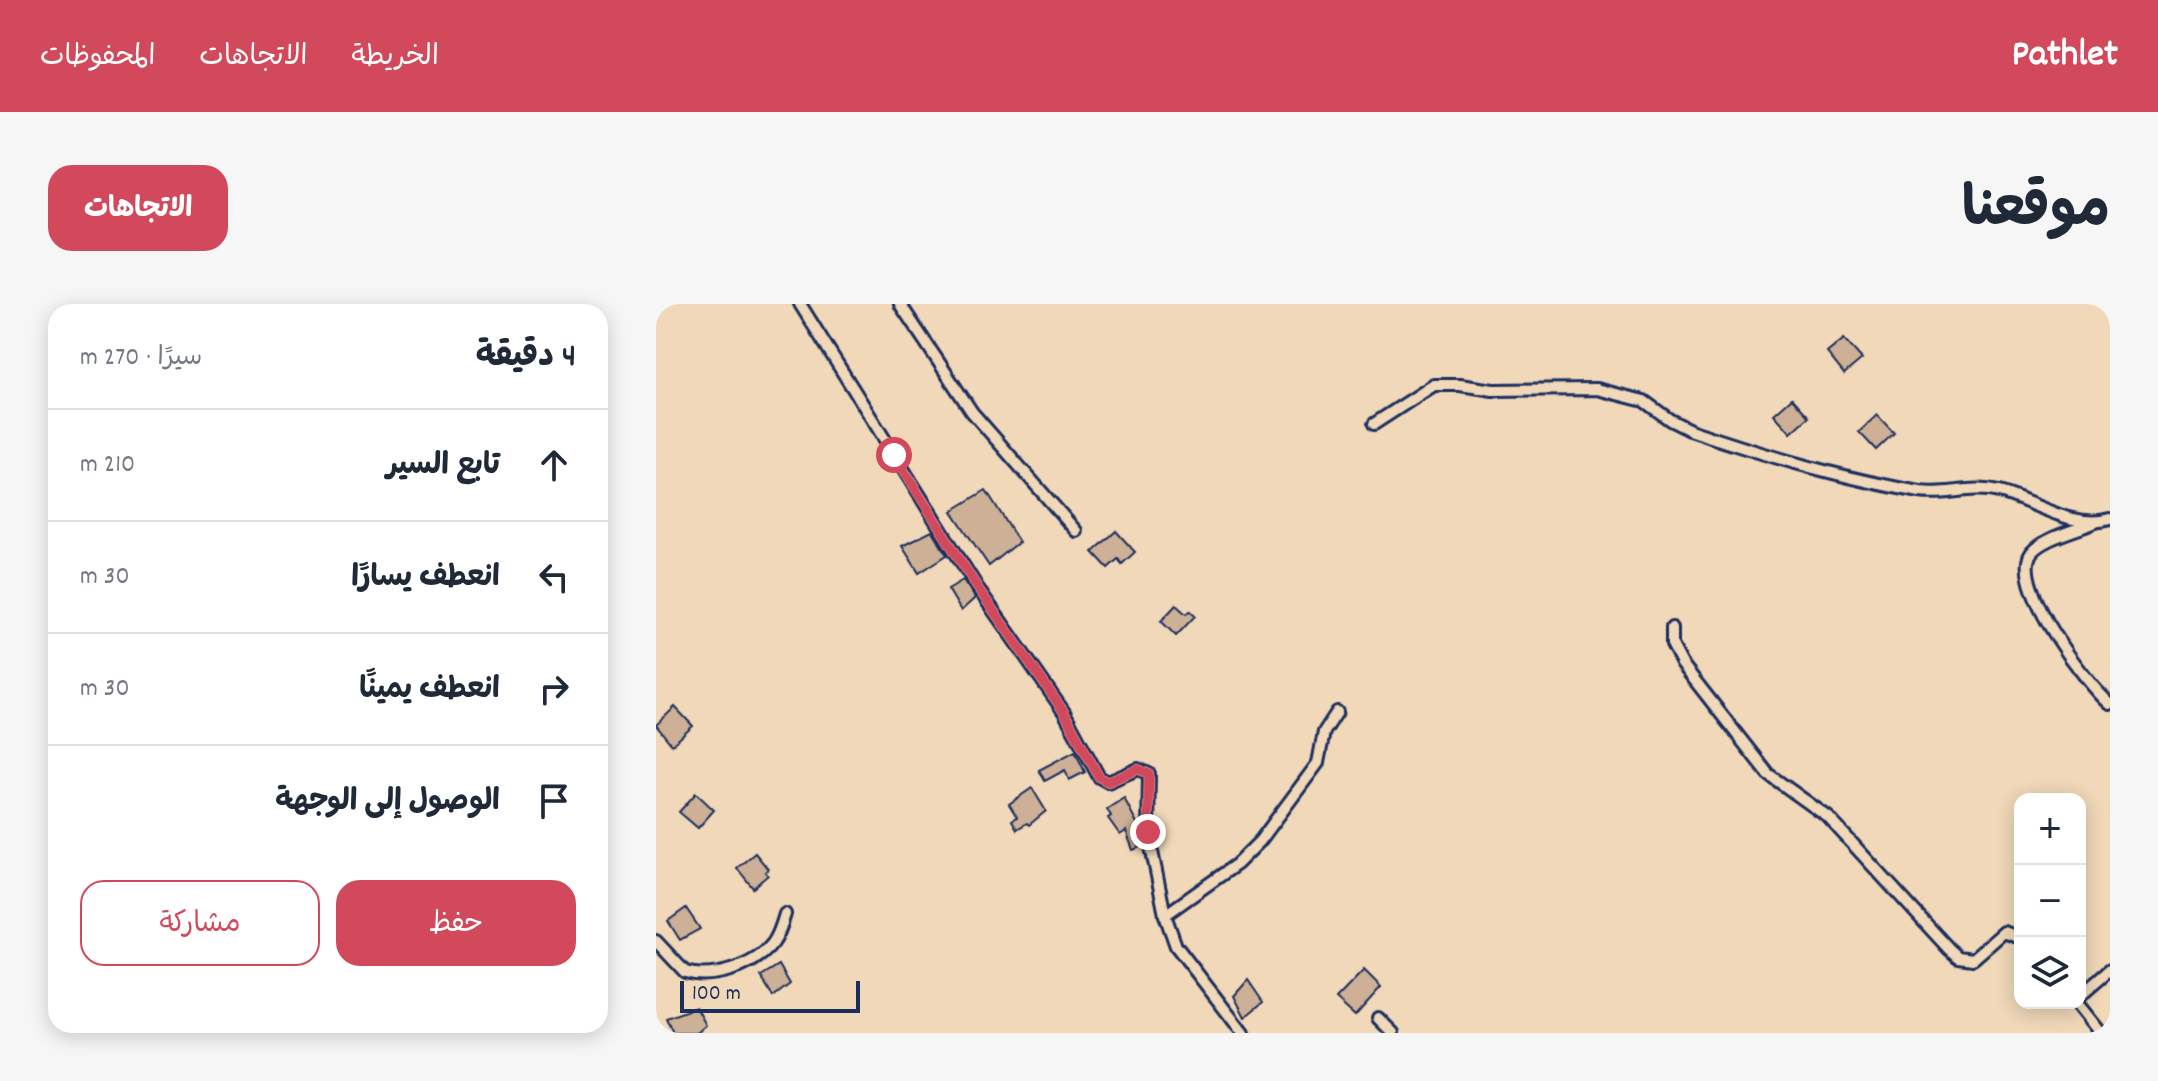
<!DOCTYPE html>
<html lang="ar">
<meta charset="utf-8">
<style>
:root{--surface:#fff;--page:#f6f6f7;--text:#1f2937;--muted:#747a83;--line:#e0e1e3;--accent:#d1495b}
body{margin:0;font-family:Dekko,"Playpen Sans Arabic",sans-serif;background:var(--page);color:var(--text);direction:rtl}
.controls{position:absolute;right:24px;bottom:24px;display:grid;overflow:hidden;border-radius:16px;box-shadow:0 4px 20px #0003}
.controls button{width:72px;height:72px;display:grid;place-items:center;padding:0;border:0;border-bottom:2px solid var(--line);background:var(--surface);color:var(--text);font:40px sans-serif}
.scale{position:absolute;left:24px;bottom:20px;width:180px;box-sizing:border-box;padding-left:8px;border:4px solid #1b2f5e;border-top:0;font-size:22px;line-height:28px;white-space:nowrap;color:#1b2f5e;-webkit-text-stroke:6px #f0d8b8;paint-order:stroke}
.stop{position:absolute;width:24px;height:24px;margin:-18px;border:6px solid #d1495b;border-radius:50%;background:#fff}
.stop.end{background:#d1495b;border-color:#fff;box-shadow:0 2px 8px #0008}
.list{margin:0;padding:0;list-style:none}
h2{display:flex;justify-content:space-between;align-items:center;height:104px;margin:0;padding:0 32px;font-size:34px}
h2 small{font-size:26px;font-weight:400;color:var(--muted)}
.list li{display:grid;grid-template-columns:52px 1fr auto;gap:24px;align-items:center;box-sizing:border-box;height:112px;padding:0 32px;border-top:2px solid var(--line)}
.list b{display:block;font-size:30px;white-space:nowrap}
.list em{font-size:26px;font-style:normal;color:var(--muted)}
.actions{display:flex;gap:16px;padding:24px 32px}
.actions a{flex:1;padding:18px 0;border:2px solid var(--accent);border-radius:24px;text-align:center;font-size:28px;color:var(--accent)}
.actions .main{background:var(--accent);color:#fff}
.icon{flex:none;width:44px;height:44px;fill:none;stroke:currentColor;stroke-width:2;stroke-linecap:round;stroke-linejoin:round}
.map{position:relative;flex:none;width:1454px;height:729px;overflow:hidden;direction:ltr;border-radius:24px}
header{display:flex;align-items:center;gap:48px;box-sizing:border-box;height:112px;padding:0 40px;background:var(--accent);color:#fff}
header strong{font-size:38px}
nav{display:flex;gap:44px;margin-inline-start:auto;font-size:28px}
.intro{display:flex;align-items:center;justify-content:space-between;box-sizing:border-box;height:192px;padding:0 48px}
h1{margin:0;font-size:56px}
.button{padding:20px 36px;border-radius:24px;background:var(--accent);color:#fff;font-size:28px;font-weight:700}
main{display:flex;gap:48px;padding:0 48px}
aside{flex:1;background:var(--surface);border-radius:24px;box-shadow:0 4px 20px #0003}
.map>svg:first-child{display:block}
.building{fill:#cdb095;stroke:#1b2f5e;stroke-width:2}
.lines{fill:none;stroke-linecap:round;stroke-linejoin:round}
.street-casing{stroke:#1b2f5e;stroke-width:16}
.street{stroke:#f0d8b8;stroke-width:10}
.route{stroke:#d1495b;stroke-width:10}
</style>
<header>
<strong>Pathlet</strong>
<nav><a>الخريطة</a><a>الاتجاهات</a><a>المحفوظات</a></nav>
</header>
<div class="intro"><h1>موقعنا</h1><a class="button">الاتجاهات</a></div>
<main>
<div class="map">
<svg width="1454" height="729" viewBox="0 0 1454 729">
<rect width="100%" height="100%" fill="#f0d8b8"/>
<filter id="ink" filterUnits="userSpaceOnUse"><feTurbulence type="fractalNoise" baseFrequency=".0125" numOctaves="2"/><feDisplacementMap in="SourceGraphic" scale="16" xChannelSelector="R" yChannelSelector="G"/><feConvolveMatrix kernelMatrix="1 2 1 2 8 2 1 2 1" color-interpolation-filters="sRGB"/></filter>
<g filter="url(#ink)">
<g class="building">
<polygon points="1188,35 1206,55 1188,70 1171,49"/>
<polygon points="1136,94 1153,113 1135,129 1118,110"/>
<polygon points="1221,111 1238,129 1220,146 1203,128"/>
<polygon points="330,186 363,238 333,262 296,207"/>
<polygon points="276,227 291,251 263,269 246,242"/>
<polygon points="460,227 479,248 466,260 462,255 452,264 437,248"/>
<polygon points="307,276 319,294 305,307 292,285"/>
<polygon points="520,301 530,310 534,307 539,312 520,332 505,317"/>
<polygon points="19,403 37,422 16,441 0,421"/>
<polygon points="419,447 429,468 413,476 409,466 389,477 383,466"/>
<polygon points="376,484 390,507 373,521 371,519 361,525 356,516 361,513 353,500"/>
<polygon points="40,489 58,506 42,524 23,508"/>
<polygon points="468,494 484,525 487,542 477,546 470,527 464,531 452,514 455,512 451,505"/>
<polygon points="99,549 112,565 109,568 112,571 97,584 81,564"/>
<polygon points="30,604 44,625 24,636 12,617"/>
<polygon points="123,661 134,680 117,693 105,672"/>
<polygon points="708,666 725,683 699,712 680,695"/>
<polygon points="592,676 607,698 589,713 578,692"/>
<polygon points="40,703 50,721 41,729 17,729 10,714"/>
</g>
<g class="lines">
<g class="street-casing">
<g id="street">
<polyline points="144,0 321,283 408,408 443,473 452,478 482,465 493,470 492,528 509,611 520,642 587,729"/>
<polyline points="244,0 316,108 420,227"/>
<path d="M 718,120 L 778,81 L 804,81 L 837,86 L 941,85 L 988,97 L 1014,116 L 1034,126 C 1110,152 1185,174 1264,188 C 1291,192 1315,181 1343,188 C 1377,197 1418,226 1454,215"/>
<path d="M 1440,218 C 1424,225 1382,235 1374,251 C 1358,285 1429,378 1454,400"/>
<polyline points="1016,324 1016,341 1026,360 1112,470 1172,513 1293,645 1302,653 1317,655 1348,628 1364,634"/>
<polyline points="509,611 581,560 604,537 662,459 668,428 681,408"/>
<path d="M 0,637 L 29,668 C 56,676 99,663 117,639 C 123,631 126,620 129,610"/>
<polyline points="1424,692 1454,666"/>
<polyline points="1421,699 1445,729"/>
<polyline points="722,714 737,729"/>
</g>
</g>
<use href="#street" class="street"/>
</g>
</g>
<g class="lines" filter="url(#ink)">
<polyline class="route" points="238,151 321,283 408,408 443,473 452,478 482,465 493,470 492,528"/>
</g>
</svg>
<div class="controls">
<button>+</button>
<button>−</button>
<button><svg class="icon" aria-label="layers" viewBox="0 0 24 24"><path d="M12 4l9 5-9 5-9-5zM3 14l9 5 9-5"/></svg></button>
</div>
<div class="scale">100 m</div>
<div class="stop" style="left:238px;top:151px"></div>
<div class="stop end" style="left:492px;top:528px"></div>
</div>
<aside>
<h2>4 دقيقة<small>سيرًا · 270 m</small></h2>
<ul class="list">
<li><svg class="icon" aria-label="ahead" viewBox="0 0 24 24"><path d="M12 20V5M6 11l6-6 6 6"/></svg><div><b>تابع السير</b></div><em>210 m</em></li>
<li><svg class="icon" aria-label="left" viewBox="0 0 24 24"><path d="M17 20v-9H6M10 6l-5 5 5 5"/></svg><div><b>انعطف يسارًا</b></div><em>30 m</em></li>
<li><svg class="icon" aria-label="right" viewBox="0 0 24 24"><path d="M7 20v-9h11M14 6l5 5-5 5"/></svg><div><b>انعطف يمينًا</b></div><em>30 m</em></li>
<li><svg class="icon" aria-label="arrive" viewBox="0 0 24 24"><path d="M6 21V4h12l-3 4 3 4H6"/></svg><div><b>الوصول إلى الوجهة</b></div></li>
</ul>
<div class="actions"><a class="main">حفظ</a><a>مشاركة</a></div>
</aside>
</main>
